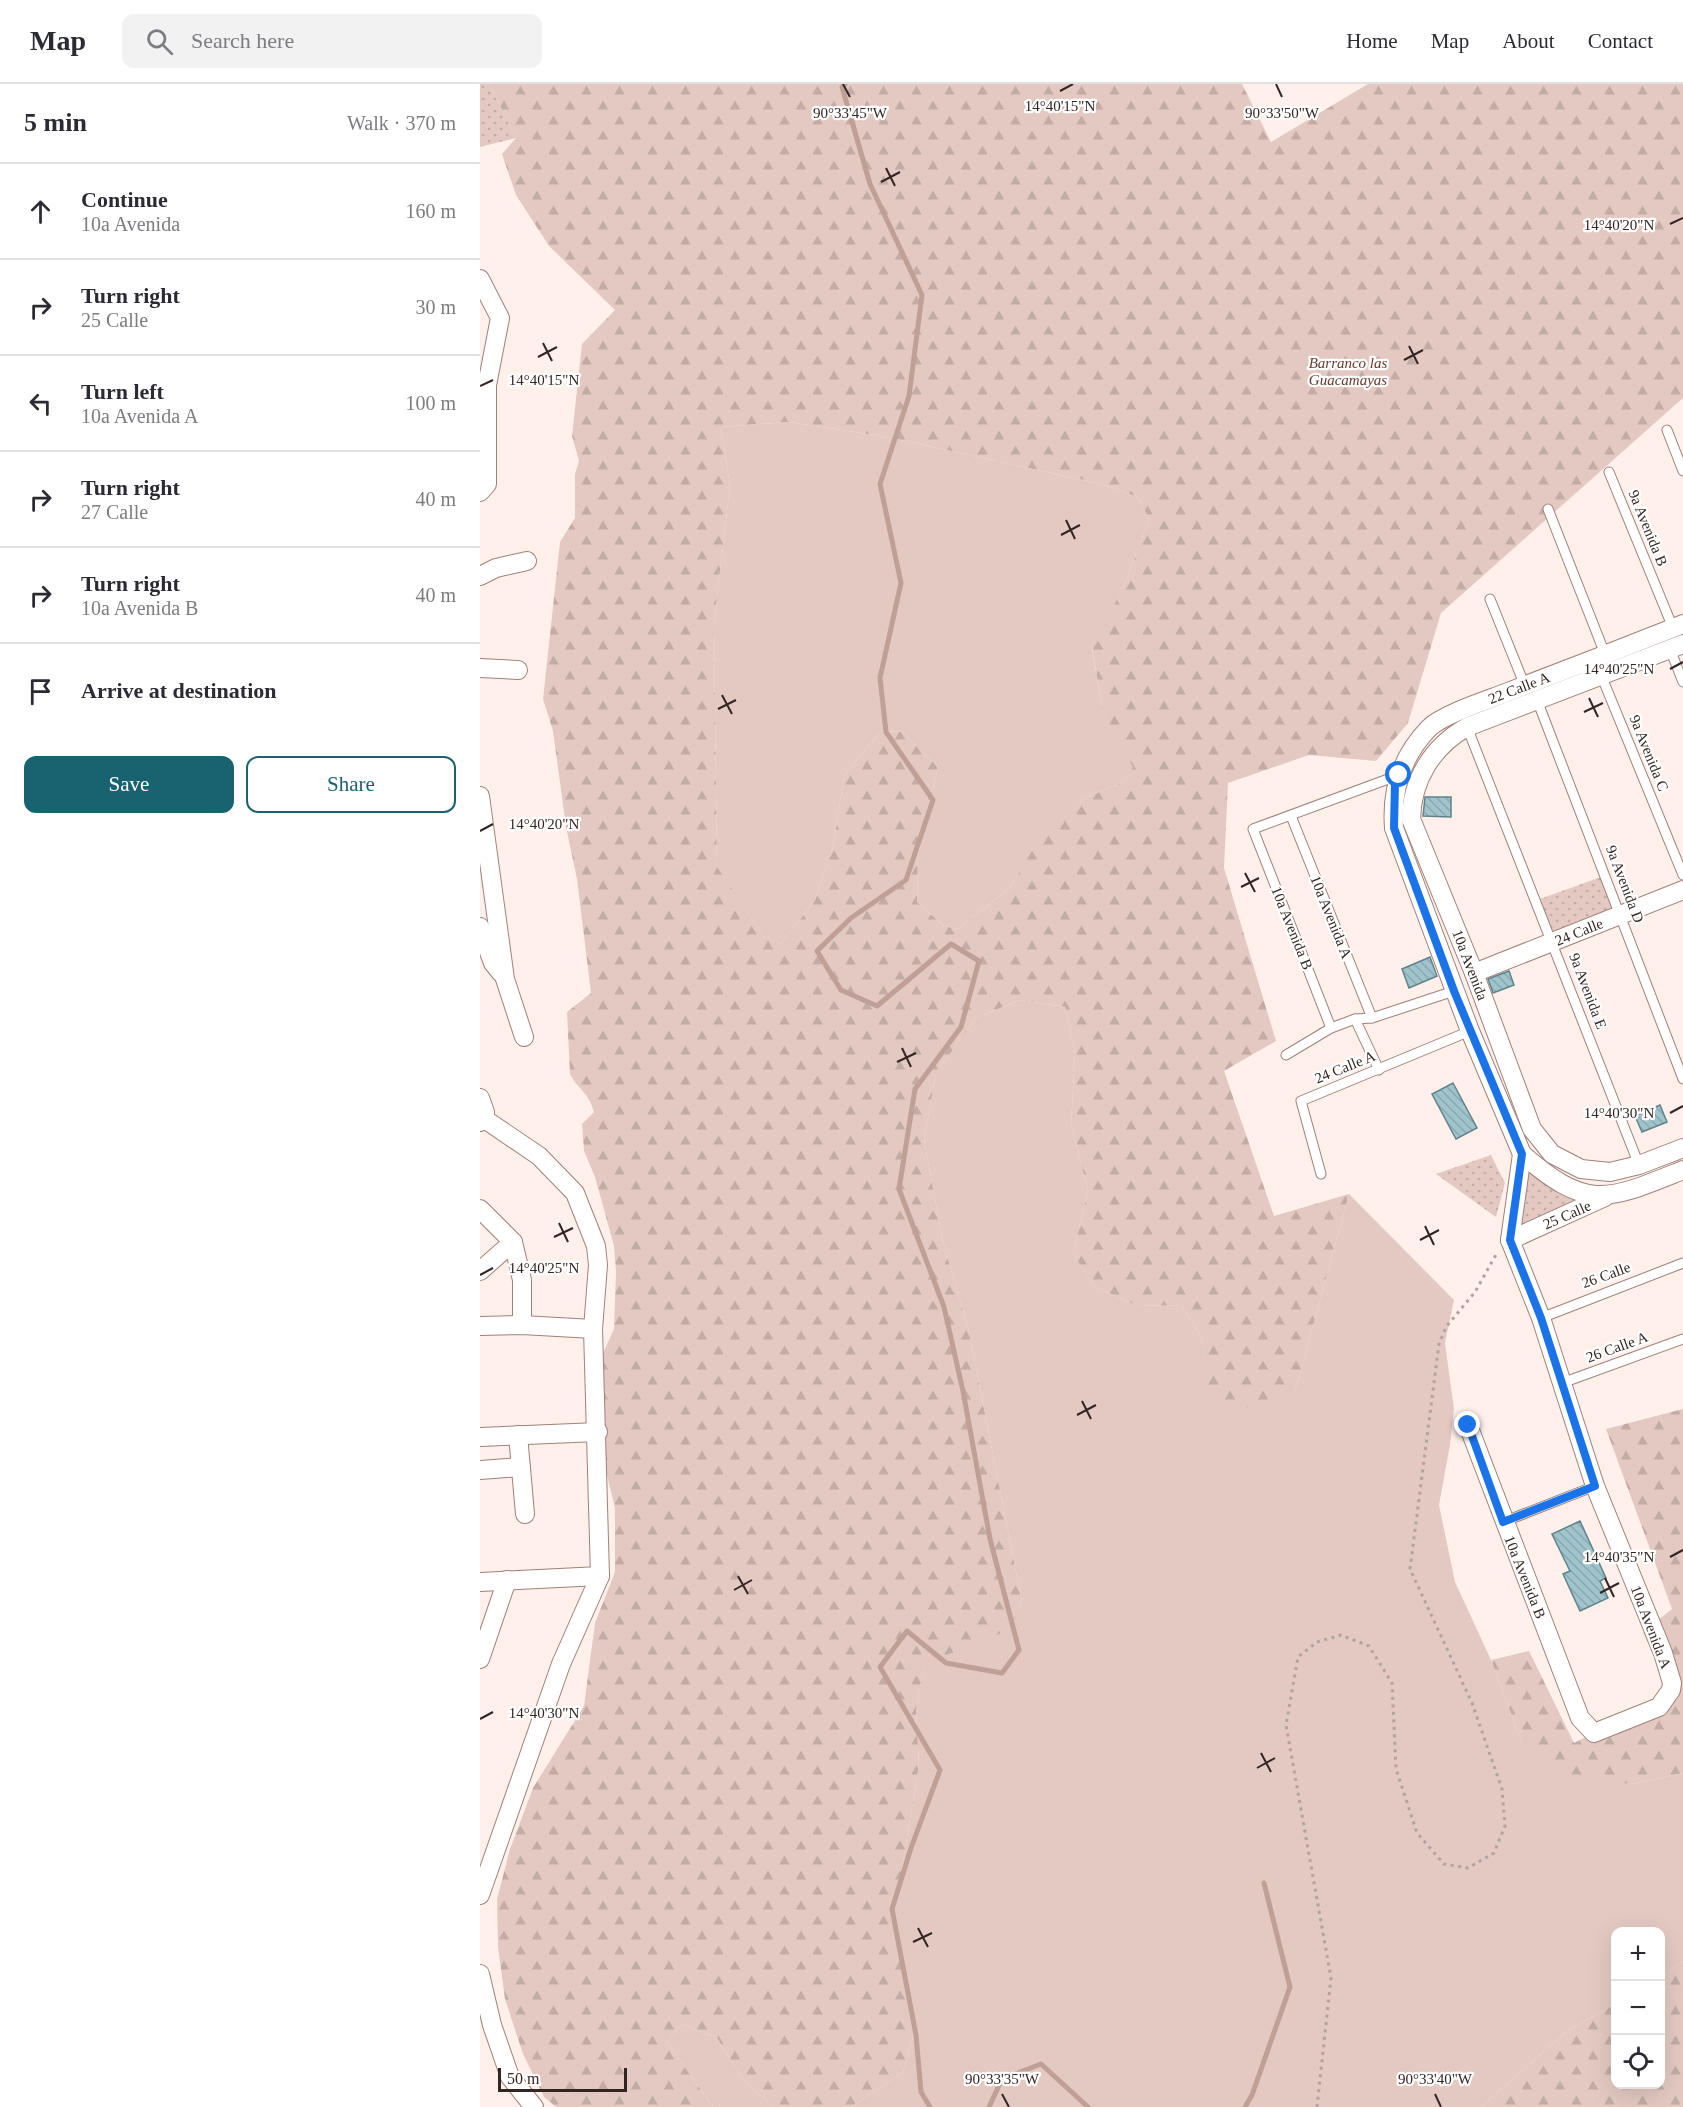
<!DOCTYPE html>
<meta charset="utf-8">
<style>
:root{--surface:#fff;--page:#f2f2f3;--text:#2b2b33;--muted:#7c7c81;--line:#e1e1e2;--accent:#196270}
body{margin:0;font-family:"Times New Roman",serif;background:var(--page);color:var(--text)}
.controls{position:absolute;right:18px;bottom:18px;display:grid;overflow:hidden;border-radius:12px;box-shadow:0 6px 24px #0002}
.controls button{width:54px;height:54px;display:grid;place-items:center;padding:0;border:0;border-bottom:2px solid var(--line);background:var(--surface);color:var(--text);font:30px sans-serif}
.scale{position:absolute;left:18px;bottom:15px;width:129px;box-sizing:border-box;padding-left:6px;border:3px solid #322522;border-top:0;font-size:16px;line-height:21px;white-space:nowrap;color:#322522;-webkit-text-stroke:4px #fff;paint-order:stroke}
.stop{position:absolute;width:18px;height:18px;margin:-14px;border:4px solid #1a73e8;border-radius:50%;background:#fff}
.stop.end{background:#1a73e8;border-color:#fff;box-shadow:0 2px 6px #0008}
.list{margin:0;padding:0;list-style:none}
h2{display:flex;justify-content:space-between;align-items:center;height:78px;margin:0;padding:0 24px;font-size:26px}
h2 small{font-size:20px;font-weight:400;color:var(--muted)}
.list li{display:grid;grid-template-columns:39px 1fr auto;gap:18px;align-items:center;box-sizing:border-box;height:96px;padding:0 24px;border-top:2px solid var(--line)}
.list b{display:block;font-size:22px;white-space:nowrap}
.list p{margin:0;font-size:20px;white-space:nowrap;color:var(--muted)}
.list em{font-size:20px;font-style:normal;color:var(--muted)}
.actions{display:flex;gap:12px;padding:18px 24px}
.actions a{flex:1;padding:14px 0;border:2px solid var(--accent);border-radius:12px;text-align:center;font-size:21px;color:var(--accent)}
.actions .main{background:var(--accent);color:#fff}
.icon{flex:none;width:33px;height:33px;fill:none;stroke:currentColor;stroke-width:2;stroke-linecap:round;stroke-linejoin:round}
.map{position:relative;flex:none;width:1203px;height:2023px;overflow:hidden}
header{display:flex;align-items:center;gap:36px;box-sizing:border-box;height:84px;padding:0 30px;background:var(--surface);border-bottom:2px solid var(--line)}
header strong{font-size:28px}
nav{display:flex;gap:33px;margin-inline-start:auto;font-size:21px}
.search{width:420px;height:54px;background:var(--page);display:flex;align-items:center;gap:15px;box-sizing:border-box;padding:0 21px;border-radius:12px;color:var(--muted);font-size:22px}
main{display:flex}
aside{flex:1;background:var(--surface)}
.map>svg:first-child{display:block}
.grass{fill:#e3c9c2}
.forest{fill:url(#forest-firs);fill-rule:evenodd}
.park{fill:url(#park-dots)}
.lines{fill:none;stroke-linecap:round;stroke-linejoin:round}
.stream{stroke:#c09f96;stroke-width:5}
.building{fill:url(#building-back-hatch);stroke:#60838b;stroke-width:1.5}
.service-casing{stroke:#a08178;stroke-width:11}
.minor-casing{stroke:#a08178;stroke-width:20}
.path{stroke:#b1a39f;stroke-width:3;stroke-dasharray:3 4.5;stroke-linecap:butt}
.service{stroke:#fff;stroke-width:9}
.minor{stroke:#fff;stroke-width:18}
.route{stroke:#1a73e8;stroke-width:8}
.ticks{fill:none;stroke:#322522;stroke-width:2}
.labels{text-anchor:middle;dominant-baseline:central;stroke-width:4.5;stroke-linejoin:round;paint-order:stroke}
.park-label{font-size:15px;font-style:italic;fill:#69392d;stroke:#fff}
.street-label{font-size:15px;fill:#322522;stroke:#fff}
.ticks-label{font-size:15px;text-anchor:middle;fill:#322522;stroke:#fff;stroke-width:4.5;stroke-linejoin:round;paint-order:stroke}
</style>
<header>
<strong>Map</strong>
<div class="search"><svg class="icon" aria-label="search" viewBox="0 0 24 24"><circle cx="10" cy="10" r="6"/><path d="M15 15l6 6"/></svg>Search here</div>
<nav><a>Home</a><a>Map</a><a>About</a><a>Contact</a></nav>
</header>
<main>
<aside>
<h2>5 min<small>Walk · 370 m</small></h2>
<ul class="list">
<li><svg class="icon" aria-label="ahead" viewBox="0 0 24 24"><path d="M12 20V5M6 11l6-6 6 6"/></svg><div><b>Continue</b><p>10a Avenida</p></div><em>160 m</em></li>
<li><svg class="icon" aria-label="right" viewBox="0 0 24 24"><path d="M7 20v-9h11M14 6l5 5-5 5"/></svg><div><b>Turn right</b><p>25 Calle</p></div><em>30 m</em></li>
<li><svg class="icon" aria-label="left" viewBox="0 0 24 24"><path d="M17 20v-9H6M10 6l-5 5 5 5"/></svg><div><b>Turn left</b><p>10a Avenida A</p></div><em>100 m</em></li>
<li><svg class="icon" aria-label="right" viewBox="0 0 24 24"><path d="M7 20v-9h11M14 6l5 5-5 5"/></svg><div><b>Turn right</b><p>27 Calle</p></div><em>40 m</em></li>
<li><svg class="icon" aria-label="right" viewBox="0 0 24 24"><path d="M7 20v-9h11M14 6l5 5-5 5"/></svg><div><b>Turn right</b><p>10a Avenida B</p></div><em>40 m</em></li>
<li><svg class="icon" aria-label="arrive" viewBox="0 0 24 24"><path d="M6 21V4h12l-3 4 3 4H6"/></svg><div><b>Arrive at destination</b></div></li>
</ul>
<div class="actions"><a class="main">Save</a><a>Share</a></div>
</aside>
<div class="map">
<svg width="1203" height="2023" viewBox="0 0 1203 2023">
<defs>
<pattern id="forest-firs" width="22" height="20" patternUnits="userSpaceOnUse" patternTransform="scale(1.5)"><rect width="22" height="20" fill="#e3c9c2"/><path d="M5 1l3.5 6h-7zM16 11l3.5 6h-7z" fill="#c3aca6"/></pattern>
<pattern id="park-dots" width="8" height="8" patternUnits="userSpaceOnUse" patternTransform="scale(1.5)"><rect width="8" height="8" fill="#e3c9c2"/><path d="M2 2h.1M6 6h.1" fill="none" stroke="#c3aca6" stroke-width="1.8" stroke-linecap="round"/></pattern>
<pattern id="building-back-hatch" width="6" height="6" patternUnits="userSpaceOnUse" patternTransform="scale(1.5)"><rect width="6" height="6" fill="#9fc4cc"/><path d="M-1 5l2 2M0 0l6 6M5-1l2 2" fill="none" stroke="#89a8af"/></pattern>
</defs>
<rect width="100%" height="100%" fill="#fff0ec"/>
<g class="grass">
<polygon points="309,338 407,353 622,400 658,413 669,435 644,502 612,564 623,629 654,683 641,699 605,714 561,753 530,804 478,845 464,842 437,818 438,771 458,683 422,648 401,647 364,692 353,763 335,816 301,860 284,853 237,784 234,539 250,402 241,343"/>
<polygon points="540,916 585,923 595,969 591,1040 608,1106 593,1170 614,1202 655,1221 702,1222 722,1253 730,1311 815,1308 869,1110 974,1216 965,1259 974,1325 970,1361 959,1421 975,1498 1011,1576 1041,1656 1152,1700 1203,1689 1203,1877 1181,1895 1180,1848 1136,1848 1135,1920 1086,1948 1001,2023 371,2023 423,1988 434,1950 414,1832 439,1681 436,1627 444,1579 528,1546 542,1518 488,1243 463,1158 444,1056 456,989 496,934"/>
<polygon points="202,1940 237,1954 264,1997 294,2023 233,2023 187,1958"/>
</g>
<g class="forest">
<path d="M 9,0 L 762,0 L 791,58 L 888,0 L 1203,0 L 1203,314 L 961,529 L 928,639 L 896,677 L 829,671 L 748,699 L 744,784 L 796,957 L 744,987 L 794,1132 L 869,1110 L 815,1308 L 782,1328 L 729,1311 L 722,1253 L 702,1222 L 655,1221 L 614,1202 L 593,1170 L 608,1106 L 591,1040 L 595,969 L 585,923 L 540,916 L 496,934 L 456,989 L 444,1056 L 463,1158 L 488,1243 L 542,1518 L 529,1546 L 444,1580 L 436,1627 L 439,1681 L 414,1832 L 434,1950 L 423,1988 L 371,2023 L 294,2023 L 264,1997 L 237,1954 L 202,1940 L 187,1958 L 233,2023 L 76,2023 L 64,2013 L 43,1970 L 25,1915 L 18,1863 L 17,1815 L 30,1765 L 53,1704 L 104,1622 L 115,1539 L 135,1488 L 135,1424 L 126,1387 L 123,1318 L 114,1289 L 134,1245 L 136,1188 L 134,1162 L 115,1093 L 104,1067 L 102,1040 L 114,1028 C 108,1007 98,1006 90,990 L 87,928 L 111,909 L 97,795 L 86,743 L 73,647 L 63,615 L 80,458 L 95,434 L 95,390 L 99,377 L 92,352 L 102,260 L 135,226 L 69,162 L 36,111 L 22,70 L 36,54 ZM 309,338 L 407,353 L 622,400 L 658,413 L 669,435 L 644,502 L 612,563 L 623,629 L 653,683 L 641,699 L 605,714 L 560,753 L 530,804 L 478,845 L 464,842 L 437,818 L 438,771 L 458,683 L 422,648 L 401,647 L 364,692 L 353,763 L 335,816 L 301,860 L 284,853 L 237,783 L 234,539 L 250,402 L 241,343 Z"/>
<polygon points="1203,1325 1203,1689 1152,1700 1091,1693 1041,1656 1011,1576 1049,1567 1094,1659 1190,1609 1163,1548 1192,1525 1126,1345"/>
<polygon points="1203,1877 1203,2023 1001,2023 1086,1948 1135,1920 1136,2000 1180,2000 1181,1895"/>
</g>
<g class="park">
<polygon points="0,0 9,0 36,54 0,63"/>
<polygon points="1121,793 1138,833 1079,858 1057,816"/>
<polygon points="1011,1071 1025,1099 1016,1133 956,1090"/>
<polygon points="1049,1083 1104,1116 1036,1146"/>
</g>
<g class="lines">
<g class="stream">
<polyline points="365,0 362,3 390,100 442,211 429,312 400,400 421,499 400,594 406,648 453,716 426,796 371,834 337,867 361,906 397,922 471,860 499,877 481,943 435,1005 419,1105 464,1223 483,1307 510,1455 539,1566 522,1589 466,1579 427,1547 400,1583 460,1686 431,1764 412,1825 436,1951 441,2008 450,2023"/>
<polyline points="509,2023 522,1995 561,1980 608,2023"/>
<polyline points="765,2023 772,2011 810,1903 784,1799"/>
</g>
</g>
<g class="building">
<polygon points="945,713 971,713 971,733 943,732"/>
<polygon points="950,873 957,892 929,904 922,885"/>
<polygon points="1029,887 1034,901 1013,909 1008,895"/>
<polygon points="973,999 997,1044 976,1055 952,1010"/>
<polygon points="1180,1021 1187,1038 1162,1048 1155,1032"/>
<polygon points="1100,1437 1126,1494 1120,1497 1128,1514 1100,1527 1083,1490 1090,1487 1072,1450"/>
</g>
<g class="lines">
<g class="service-casing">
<g id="service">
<polyline points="1187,346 1203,387"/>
<polyline points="1129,388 1193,544"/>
<polyline points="1068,425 1125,570"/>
<polyline points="1010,515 1045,602"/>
<polyline points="1190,565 1203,598"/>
<polyline points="1121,591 1203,791"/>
<polyline points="1057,616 1203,995"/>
<polyline points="987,643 1159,1081"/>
<polyline points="811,732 892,934"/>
<polyline points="875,935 899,986"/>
<polyline points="851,944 773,745 919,691"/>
<polyline points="806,971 851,944 875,935 892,934 974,907"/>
<polyline points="841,1090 821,1017 990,947"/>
<polyline points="1061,1234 1203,1179"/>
<polyline points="1082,1299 1203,1255"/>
<polyline points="1023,1438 1115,1402"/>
</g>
</g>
<g class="minor-casing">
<g id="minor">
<polyline points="0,195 20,234 7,301 7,400 0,408"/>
<polyline points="0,492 16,484 47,477"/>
<path d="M 1203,540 C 1145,563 1086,586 1028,608 C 1008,616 963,630 949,644 C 922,672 911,706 914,744 L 990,947 L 1042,1070 C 1108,1128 1128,1116 1203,1086"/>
<path d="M 1203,560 L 987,643 C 953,662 932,695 931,735 L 994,889 L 1052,1045 L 1072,1070 L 1101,1085 L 1130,1088 L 1159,1081 L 1203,1064"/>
<polyline points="0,584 38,586"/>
<polyline points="0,712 25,895 44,953"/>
<polyline points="0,843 13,879 21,889"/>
<polyline points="994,889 1203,806"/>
<polyline points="0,1014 5,1028 0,1038"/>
<polyline points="0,1125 33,1158 42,1196 42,1241"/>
<polyline points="1030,1156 1125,1113"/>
<polyline points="1030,1156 1042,1070"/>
<polyline points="0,1187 33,1158"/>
<polyline points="0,1242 42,1241 113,1245"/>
<polyline points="988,1341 1100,1634 1114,1649 1179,1623 1191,1606 1192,1599 1183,1569 1115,1402 1061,1234 1030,1156"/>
<polyline points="38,1351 45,1430"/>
<polyline points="0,1353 118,1348"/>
<polyline points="0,1386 41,1383"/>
<polyline points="0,1498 120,1492"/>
<polyline points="0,1575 27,1496"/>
<polyline points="0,1811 81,1580 120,1492 113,1245 118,1181 116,1162 95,1109 59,1072 3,1034"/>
<polyline points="0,1890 12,1941 30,1993 54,2023"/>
</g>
</g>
<polyline class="path" points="837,2023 851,1894 806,1641 818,1573 837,1558 861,1551 889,1562 912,1599 916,1685 937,1749 964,1780 988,1784 1014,1769 1025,1742 1022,1705 992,1619 930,1485 959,1260 966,1243 995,1208 1017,1169"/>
<use href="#service" class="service"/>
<use href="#minor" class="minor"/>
</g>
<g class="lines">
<polyline class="route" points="919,691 915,698 914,744 974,907 1042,1070 1030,1156 1061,1234 1115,1402 1023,1438 988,1341"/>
</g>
<path class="ticks" d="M 363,0 L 370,13M 796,0 L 802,13M 580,7 L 593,0M 406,84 L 415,102M 401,98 L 420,88M 1190,140 L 1203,134M 63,259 L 72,277M 929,262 L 938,280M 58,273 L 77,263M 924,276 L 943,266M 0,302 L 13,296M 586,436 L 595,455M 581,451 L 600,441M 1190,585 L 1203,578M 242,611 L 252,630M 1109,614 L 1118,633M 238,625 L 256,616M 1104,628 L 1123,619M 0,747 L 13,740M 765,789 L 775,808M 761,803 L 779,794M 422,964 L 431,983M 417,978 L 436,969M 1190,1029 L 1203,1022M 79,1139 L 88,1158M 945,1142 L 954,1161M 74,1153 L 93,1144M 940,1156 L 959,1146M 0,1191 L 13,1184M 602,1317 L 611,1335M 597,1331 L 616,1321M 1190,1473 L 1203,1466M 258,1492 L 268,1510M 1125,1494 L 1134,1513M 254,1506 L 272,1496M 1120,1509 L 1139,1499M 0,1635 L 13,1628M 781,1669 L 791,1688M 777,1684 L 795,1674M 438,1844 L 448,1863M 433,1858 L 452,1849M 522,2010 L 529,2023M 955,2010 L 961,2023"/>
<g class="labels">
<g class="park-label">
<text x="868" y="279">Barranco las<tspan x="868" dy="17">Guacamayas</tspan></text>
</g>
<g class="street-label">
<text transform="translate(1168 444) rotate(68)">9a Avenida B</text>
<text transform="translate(1039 604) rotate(-21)">22 Calle A</text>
<text transform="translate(1169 669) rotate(68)">9a Avenida C</text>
<text transform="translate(1145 800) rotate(69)">9a Avenida D</text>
<text transform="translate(851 833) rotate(68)">10a Avenida A</text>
<text transform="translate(812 844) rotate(68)">10a Avenida B</text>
<text transform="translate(1099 848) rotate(-22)">24 Calle</text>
<text transform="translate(990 881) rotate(69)">10a Avenida</text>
<text transform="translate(1108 907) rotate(69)">9a Avenida E</text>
<text transform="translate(865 983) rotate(-22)">24 Calle A</text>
<text transform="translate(1087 1131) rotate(-24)">25 Calle</text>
<text transform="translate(1126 1191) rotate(-20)">26 Calle</text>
<text transform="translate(1137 1263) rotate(-20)">26 Calle A</text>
<text transform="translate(1045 1493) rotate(68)">10a Avenida B</text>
<text transform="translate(1171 1543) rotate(69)">10a Avenida A</text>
</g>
</g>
<g class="ticks-label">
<text x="580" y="27">14°40'15"N</text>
<text x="370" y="34">90°33'45"W</text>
<text x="802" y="34">90°33'50"W</text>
<text x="1139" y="146">14°40'20"N</text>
<text x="64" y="301">14°40'15"N</text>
<text x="1139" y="590">14°40'25"N</text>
<text x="64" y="745">14°40'20"N</text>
<text x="1139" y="1034">14°40'30"N</text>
<text x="64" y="1189">14°40'25"N</text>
<text x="1139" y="1478">14°40'35"N</text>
<text x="64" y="1634">14°40'30"N</text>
<text x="522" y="2000">90°33'35"W</text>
<text x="955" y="2000">90°33'40"W</text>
</g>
</svg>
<div class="controls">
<button>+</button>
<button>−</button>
<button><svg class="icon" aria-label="locate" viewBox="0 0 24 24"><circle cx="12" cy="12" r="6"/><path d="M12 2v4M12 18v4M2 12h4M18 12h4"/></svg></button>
</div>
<div class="scale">50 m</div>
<div class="stop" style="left:919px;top:691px"></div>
<div class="stop end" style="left:988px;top:1341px"></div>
</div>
</main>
